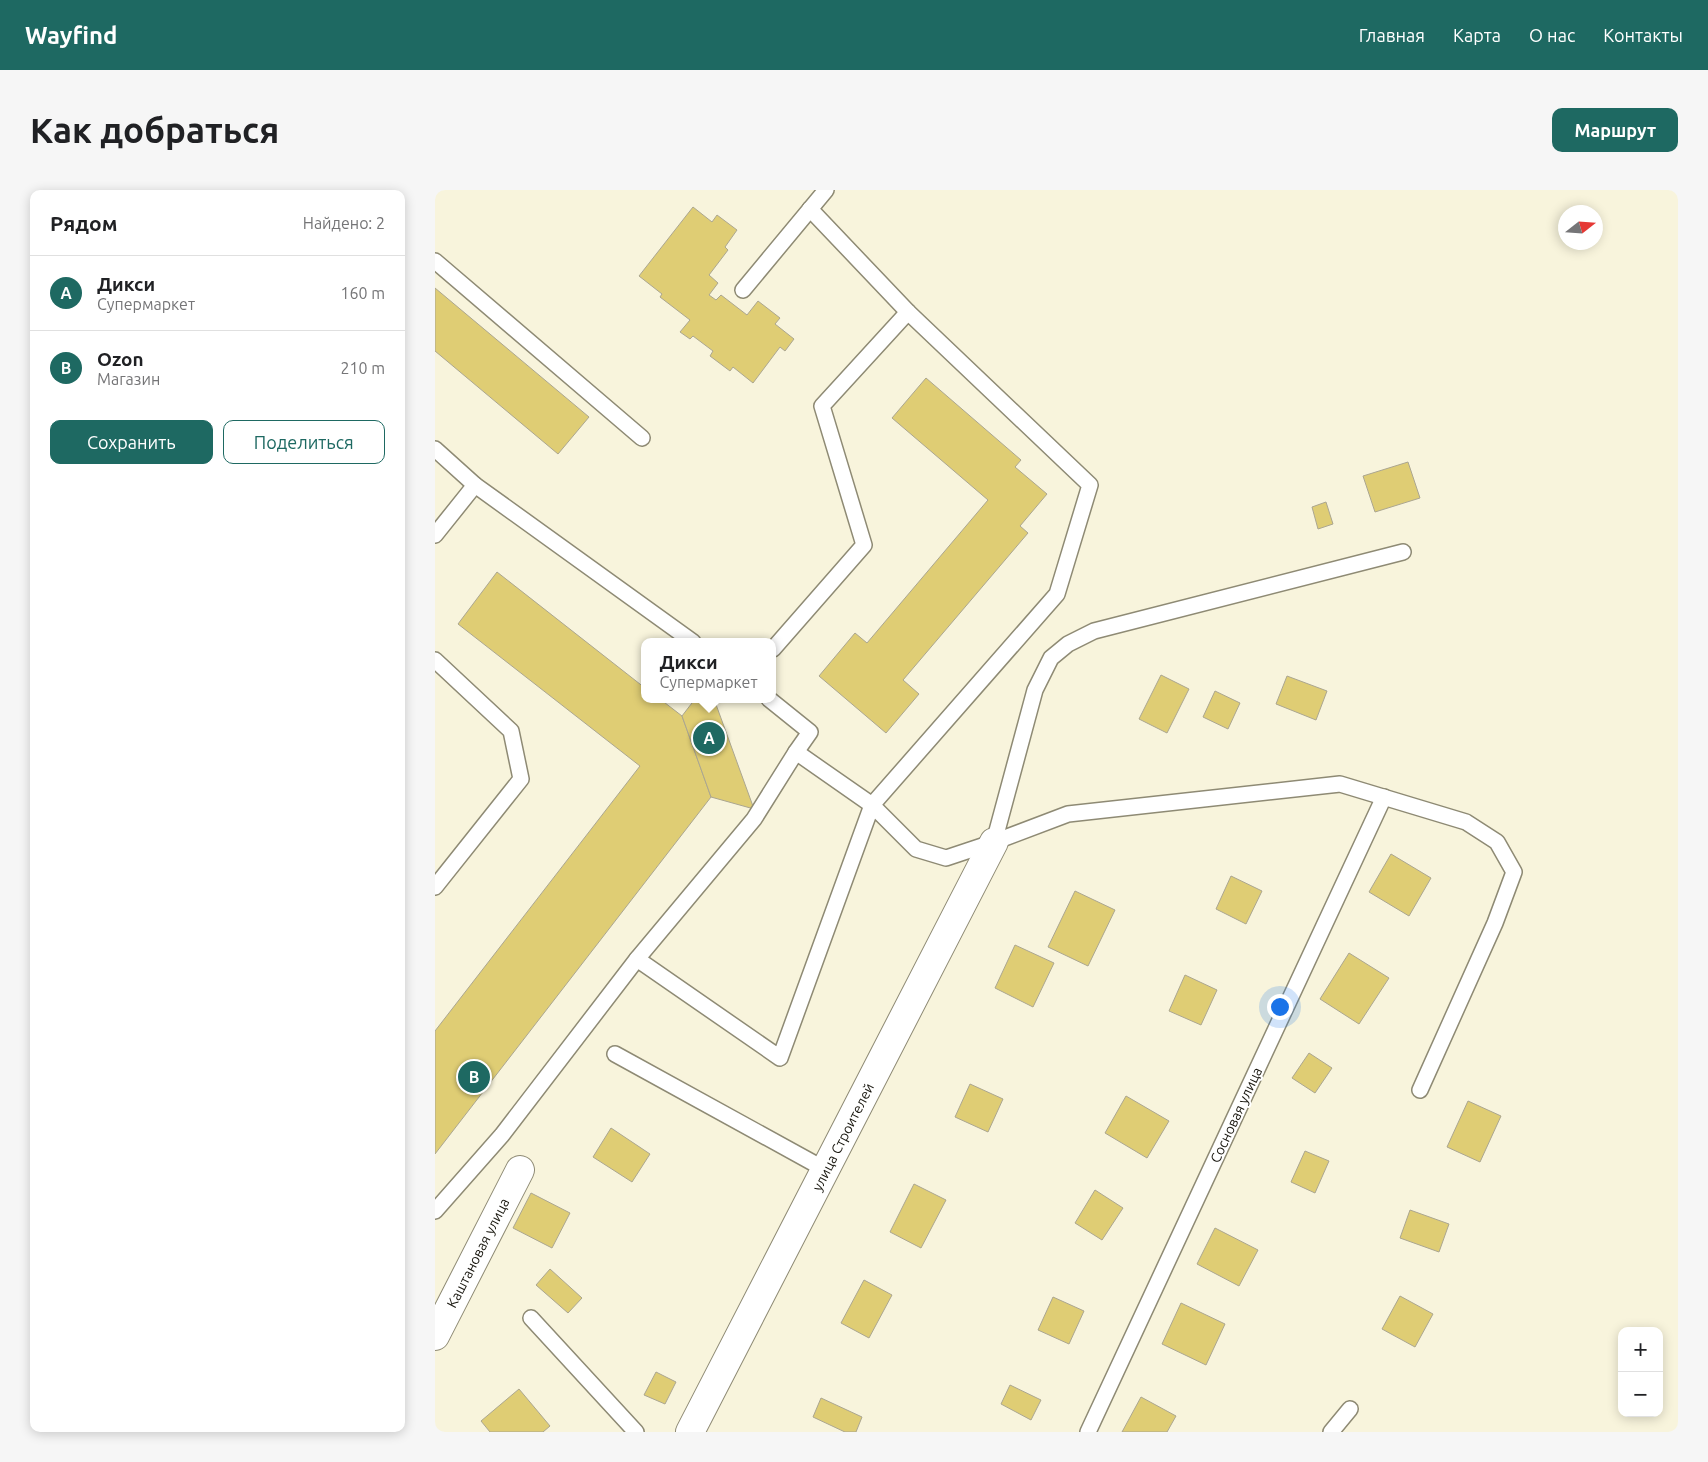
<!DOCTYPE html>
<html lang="ru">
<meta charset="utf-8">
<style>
:root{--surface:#fff;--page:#f6f6f6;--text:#202124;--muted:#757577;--line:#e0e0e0;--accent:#1e6962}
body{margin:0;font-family:Ubuntu,sans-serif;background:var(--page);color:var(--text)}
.controls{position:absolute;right:15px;bottom:15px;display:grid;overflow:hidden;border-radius:10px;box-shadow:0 2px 12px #0003}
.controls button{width:45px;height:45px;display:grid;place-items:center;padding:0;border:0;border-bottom:1px solid var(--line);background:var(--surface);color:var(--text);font:25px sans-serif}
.compass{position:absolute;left:1123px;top:15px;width:45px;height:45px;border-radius:50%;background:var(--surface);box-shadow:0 2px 12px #0003;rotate:73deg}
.you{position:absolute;left:844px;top:816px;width:18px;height:18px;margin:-12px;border:4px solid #fff;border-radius:50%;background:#1a73e8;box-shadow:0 0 0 8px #1a73e833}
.badge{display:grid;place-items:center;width:32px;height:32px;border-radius:50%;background:var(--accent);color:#fff;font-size:16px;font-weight:700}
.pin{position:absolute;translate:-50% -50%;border:2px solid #fff;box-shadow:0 1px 5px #0006}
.popup{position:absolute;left:206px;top:448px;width:135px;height:65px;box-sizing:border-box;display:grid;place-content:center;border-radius:10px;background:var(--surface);filter:drop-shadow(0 1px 4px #0005);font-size:16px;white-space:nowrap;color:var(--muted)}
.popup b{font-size:19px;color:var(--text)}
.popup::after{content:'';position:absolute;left:50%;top:100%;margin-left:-10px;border:10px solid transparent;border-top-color:var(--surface)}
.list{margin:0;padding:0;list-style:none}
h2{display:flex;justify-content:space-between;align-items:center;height:65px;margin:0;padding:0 20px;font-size:21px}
h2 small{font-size:16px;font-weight:400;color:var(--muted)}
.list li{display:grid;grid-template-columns:32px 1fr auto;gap:15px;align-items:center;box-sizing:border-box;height:75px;padding:0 20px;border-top:1px solid var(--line)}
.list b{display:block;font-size:19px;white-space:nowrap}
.list p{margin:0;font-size:16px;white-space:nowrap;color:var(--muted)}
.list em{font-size:16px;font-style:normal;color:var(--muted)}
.actions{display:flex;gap:10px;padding:15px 20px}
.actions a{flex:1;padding:11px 0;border:1px solid var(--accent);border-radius:10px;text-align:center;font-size:18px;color:var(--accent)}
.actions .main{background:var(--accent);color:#fff}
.map{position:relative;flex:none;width:1243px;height:1242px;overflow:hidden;border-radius:10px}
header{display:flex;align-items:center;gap:30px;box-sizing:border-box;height:70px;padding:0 25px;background:var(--accent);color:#fff}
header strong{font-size:24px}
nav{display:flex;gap:28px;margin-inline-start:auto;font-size:18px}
.intro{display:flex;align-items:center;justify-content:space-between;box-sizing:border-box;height:120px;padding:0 30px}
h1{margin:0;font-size:35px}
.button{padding:12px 22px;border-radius:10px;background:var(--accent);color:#fff;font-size:18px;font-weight:700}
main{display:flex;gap:30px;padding:0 30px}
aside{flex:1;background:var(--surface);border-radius:10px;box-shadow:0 2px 12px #0003}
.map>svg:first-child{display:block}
.building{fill:#dfcd74;stroke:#aba690}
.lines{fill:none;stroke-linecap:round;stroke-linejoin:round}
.lane-casing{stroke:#8e8a74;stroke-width:18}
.street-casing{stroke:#8e8a74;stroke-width:30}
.lane{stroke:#fff;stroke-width:15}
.street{stroke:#fff;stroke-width:28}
.labels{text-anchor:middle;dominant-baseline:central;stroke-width:4;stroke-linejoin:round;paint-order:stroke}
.street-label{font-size:14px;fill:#17150d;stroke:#fff}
</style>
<header>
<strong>Wayfind</strong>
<nav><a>Главная</a><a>Карта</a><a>О нас</a><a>Контакты</a></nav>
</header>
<div class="intro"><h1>Как добраться</h1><a class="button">Маршрут</a></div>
<main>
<aside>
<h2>Рядом<small>Найдено: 2</small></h2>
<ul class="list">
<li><span class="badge">A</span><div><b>Дикси</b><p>Супермаркет</p></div><em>160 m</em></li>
<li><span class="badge">B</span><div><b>Ozon</b><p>Магазин</p></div><em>210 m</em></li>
</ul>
<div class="actions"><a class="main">Сохранить</a><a>Поделиться</a></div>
</aside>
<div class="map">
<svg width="1243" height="1242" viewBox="0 0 1243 1242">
<rect width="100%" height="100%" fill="#f8f4dc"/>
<g class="building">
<polygon points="258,17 277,32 282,25 302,40 290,57 293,60 274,85 283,93 274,105 281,110 286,105 312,125 323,111 345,128 340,134 359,149 350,161 345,157 318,193 298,177 295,181 275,166 278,161 258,146 255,149 245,142 255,130 225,107 227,104 204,86"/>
<polygon points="0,98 154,227 123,264 0,161"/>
<polygon points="491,188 586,270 580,277 612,304 585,336 593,343 468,490 484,504 451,543 384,486 420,443 432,453 553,310 457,228"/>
<polygon points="973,272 985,308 940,322 928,286"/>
<polygon points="891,312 898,334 883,339 877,317"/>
<polygon points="62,382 210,498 210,509 225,509 247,526 276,607 0,964 0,841 205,576 23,434"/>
<polygon points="726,485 754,499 732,543 704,529"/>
<polygon points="852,486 892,501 881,530 841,514"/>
<polygon points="780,501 805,513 793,539 768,527"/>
<polygon points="260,509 279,509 319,619 276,607 247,526"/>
<polygon points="956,664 996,688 974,726 934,702"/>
<polygon points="796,686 827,701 811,734 781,719"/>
<polygon points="640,701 680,720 653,776 613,757"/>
<polygon points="580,755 619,773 598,817 560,798"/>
<polygon points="914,763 954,788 924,834 885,809"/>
<polygon points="750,785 782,800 766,835 734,821"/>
<polygon points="874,863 897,878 880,903 857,888"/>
<polygon points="535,894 568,909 553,942 520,927"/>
<polygon points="691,906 734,931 712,968 670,943"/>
<polygon points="1033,911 1066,926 1045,972 1012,957"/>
<polygon points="176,938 215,964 197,992 158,967"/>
<polygon points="870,961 894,971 880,1003 856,992"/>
<polygon points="479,994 511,1010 486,1058 455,1042"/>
<polygon points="660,1000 688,1018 667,1050 640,1033"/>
<polygon points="96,1003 135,1023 117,1058 78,1038"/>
<polygon points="975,1020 1014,1034 1004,1062 965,1048"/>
<polygon points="780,1038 823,1060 804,1096 762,1074"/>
<polygon points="115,1079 147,1108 133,1123 101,1095"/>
<polygon points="429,1090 457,1105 434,1148 406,1133"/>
<polygon points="965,1106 998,1124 980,1157 947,1139"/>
<polygon points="618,1107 649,1121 634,1154 603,1140"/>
<polygon points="746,1113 790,1134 771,1175 727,1154"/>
<polygon points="221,1182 241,1192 230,1214 209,1205"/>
<polygon points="575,1195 606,1210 596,1230 566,1214"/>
<polygon points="84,1199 115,1236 108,1242 55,1242 46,1231"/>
<polygon points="706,1207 741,1226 732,1242 687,1242"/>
<polygon points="386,1208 427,1227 421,1242 410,1242 378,1227"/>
</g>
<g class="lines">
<g class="lane-casing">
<g id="lane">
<polyline points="375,19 473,122"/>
<polyline points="0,71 207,248"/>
<polyline points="308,100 391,0"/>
<polyline points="0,259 40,295 258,452"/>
<polyline points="0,345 40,295"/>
<polyline points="338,459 429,355 387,216 473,122 655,295 622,404 437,615 361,562"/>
<polyline points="0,470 76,541 86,589 0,697"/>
<polyline points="559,652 600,500 616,468 633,454 659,441 968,362"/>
<polyline points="202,769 345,868 437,615 481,659 511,668 559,652 633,624 905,594 1031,632 1062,652 1079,682 1060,733 985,900"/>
<polyline points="180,864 391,980"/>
<polyline points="0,1021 67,945 202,769 319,629 361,562 375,542 334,509"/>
<polyline points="96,1128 201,1242"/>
<polyline points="653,1242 949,607"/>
<polyline points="896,1242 915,1219"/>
</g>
</g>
<g class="street-casing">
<g id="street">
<polyline points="0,1146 85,980"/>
<polyline points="255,1242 559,652"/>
</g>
</g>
<use href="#lane" class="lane"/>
<use href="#street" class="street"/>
</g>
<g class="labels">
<g class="street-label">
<text transform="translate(801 925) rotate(-65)">Сосновая улица</text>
<text transform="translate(408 947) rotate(-63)">улица Строителей</text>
<text transform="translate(43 1063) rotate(-63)">Каштановая улица</text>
</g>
</g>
</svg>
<div class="controls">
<button>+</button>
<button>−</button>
</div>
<svg class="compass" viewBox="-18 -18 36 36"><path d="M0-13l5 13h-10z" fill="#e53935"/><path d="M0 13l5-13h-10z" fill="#757577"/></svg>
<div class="you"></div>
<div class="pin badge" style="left:274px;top:548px">A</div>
<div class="popup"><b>Дикси</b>Супермаркет</div>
<div class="pin badge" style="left:39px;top:887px">B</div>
</div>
</main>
